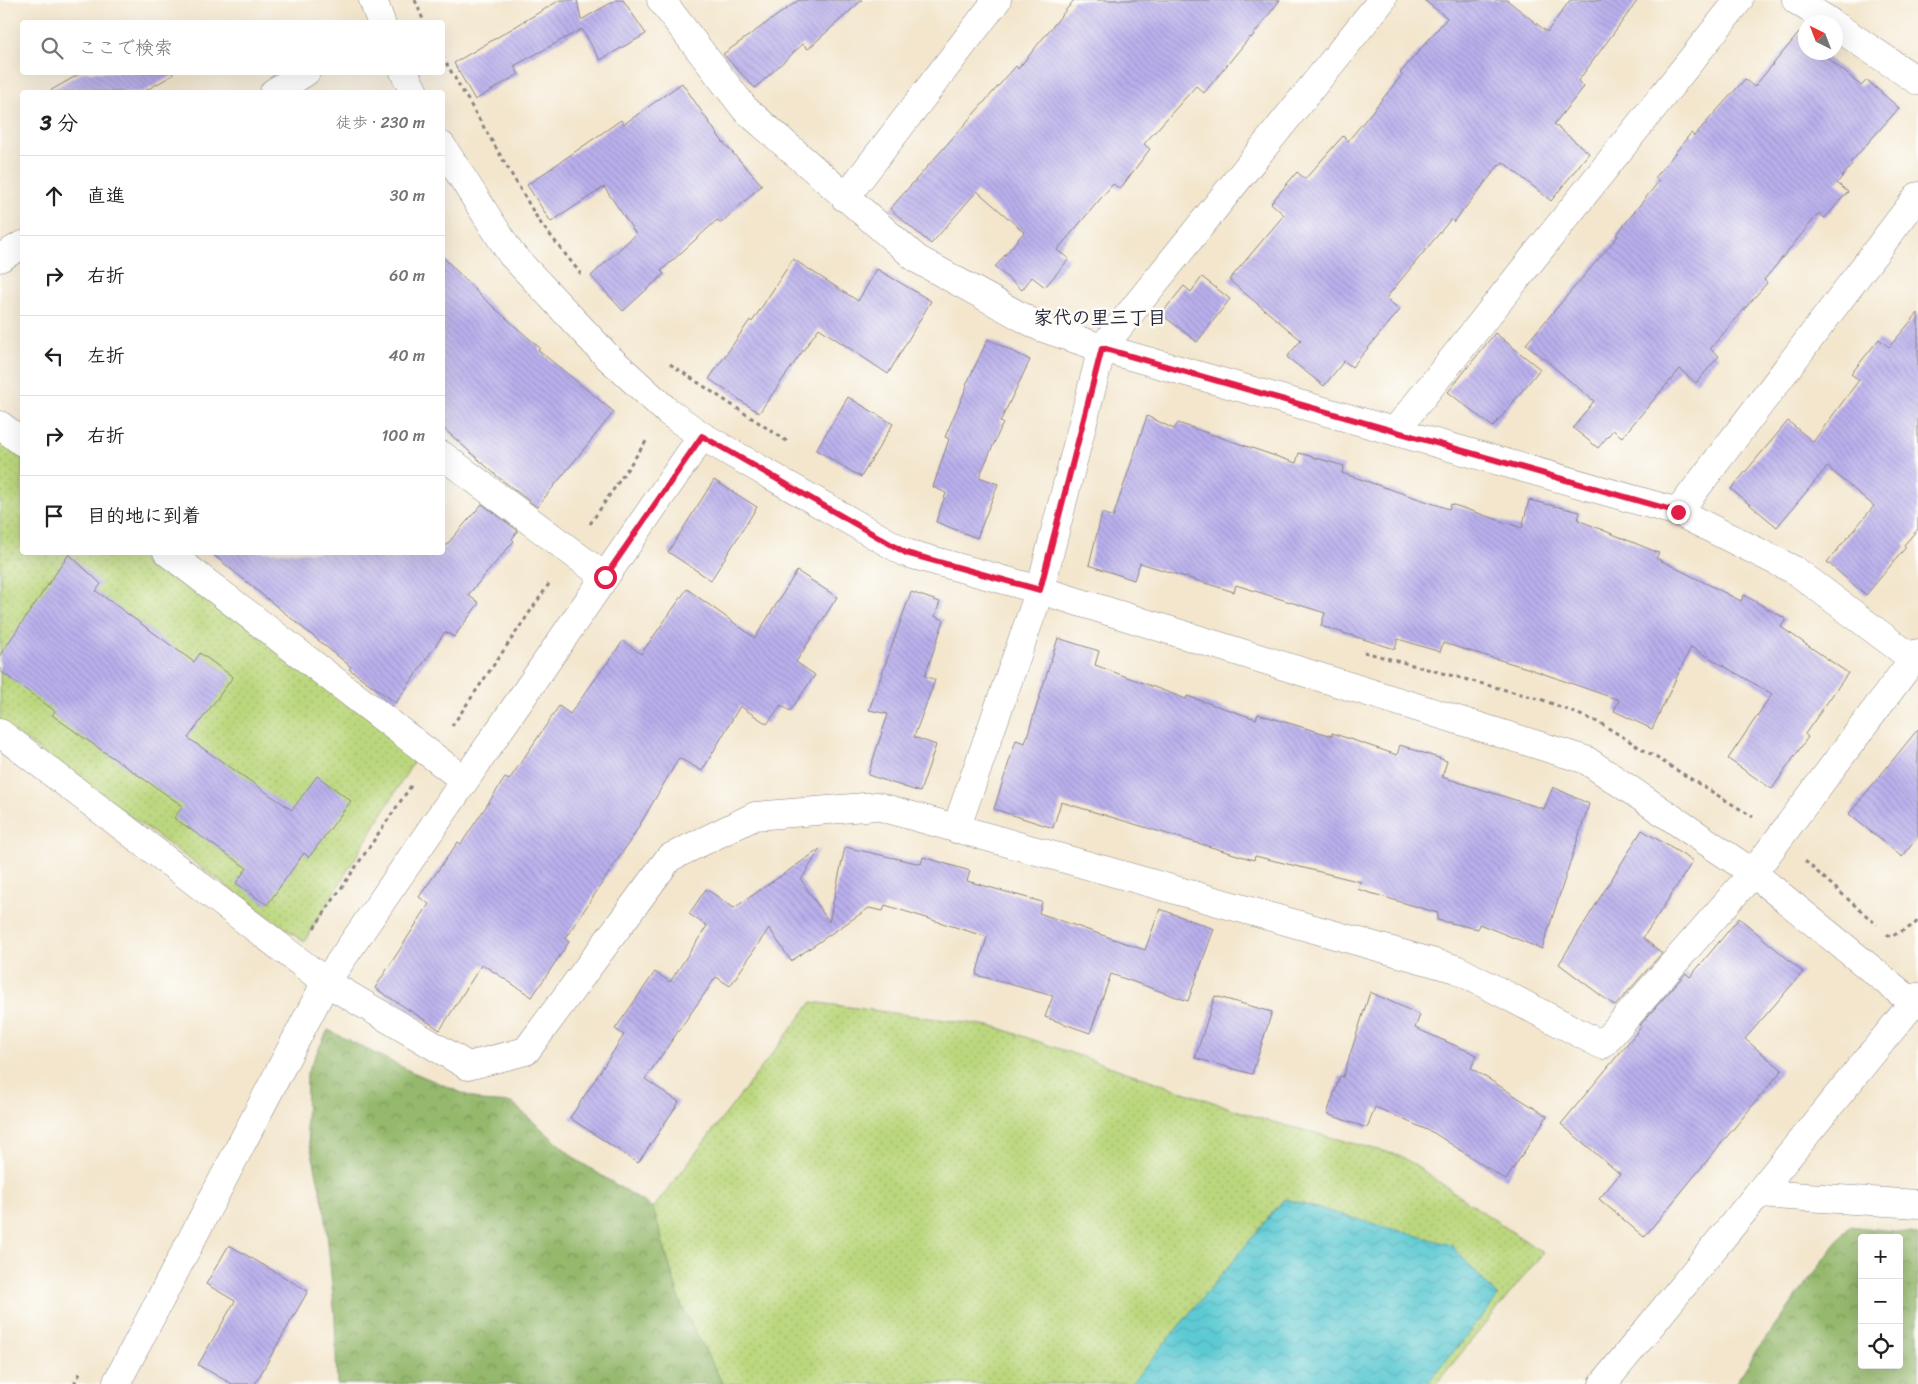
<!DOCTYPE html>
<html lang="ja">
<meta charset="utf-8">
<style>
:root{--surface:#fff;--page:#f2f2f2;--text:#202124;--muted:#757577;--line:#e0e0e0}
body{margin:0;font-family:Sriracha,"Klee One",sans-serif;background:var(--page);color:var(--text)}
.controls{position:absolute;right:15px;bottom:15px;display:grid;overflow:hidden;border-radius:5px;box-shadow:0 5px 20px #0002}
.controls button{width:45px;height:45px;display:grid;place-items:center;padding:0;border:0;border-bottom:1px solid var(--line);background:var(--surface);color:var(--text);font:25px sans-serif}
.compass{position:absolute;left:1798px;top:15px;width:45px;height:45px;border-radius:50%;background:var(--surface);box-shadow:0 5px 20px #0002;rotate:318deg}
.stop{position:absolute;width:15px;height:15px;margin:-11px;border:4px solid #e11d48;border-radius:50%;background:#fff}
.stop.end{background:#e11d48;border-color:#fff;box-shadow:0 1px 5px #0008}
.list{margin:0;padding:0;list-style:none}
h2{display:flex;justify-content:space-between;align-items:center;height:65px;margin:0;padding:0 20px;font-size:21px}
h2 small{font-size:16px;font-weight:400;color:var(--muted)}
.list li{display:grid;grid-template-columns:32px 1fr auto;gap:15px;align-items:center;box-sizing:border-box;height:80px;padding:0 20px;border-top:1px solid var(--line)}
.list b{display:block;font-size:19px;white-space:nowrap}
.list em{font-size:16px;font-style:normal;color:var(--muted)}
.icon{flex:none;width:28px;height:28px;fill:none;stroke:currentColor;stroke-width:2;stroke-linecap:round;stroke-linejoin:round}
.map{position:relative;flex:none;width:1918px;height:1384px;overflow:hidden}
.search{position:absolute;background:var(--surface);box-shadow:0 5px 20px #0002;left:20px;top:20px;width:425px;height:55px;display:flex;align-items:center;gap:12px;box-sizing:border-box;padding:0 18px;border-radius:5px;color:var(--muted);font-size:19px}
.panel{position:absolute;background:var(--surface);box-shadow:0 5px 20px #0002;left:20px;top:90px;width:425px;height:465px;border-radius:5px}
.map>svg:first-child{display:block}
.green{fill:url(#green-dots);stroke:#6e7c5c}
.forest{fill:url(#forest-crowns);stroke:#5b6d54;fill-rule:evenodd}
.water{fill:url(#water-waves);stroke:#407687}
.building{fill:url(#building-back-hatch)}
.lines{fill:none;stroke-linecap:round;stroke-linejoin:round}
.street-casing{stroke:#8a8484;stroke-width:29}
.secondary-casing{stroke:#8a8484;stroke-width:29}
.path{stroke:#8a8484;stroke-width:3;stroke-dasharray:4 4;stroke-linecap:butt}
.street{stroke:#fff;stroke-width:28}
.secondary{stroke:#fff;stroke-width:28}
.route{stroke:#e11d48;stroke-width:6}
.labels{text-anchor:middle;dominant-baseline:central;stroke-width:5;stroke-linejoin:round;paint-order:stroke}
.neighbourhood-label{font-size:19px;font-weight:bold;fill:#22223b;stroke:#fdfcf7}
</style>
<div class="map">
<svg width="1918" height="1384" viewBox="0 0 1918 1384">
<defs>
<pattern id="green-dots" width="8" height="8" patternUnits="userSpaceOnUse" patternTransform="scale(1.25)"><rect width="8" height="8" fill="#bbd77d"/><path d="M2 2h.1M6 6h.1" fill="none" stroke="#a0b86d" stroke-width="1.8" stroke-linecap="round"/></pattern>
<pattern id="forest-crowns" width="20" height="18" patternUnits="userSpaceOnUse" patternTransform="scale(1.25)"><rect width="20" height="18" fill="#94b86c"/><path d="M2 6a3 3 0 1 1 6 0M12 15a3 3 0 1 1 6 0" fill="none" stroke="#78955a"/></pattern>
<pattern id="water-waves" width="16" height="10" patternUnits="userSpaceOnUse" patternTransform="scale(1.25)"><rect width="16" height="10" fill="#5dcad3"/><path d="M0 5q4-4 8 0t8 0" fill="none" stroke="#51adb6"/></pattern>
<pattern id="building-back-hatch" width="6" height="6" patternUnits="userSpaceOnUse" patternTransform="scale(1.25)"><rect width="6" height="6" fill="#b9afec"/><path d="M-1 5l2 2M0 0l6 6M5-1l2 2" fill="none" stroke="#9f96cb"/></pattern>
</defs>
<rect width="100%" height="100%" fill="#fdfcf7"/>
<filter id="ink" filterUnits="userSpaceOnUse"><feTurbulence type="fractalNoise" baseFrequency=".02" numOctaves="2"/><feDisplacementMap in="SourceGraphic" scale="10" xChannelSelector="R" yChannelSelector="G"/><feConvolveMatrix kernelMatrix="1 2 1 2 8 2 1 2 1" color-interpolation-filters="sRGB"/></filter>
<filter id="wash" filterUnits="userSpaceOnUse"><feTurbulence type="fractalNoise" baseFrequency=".0096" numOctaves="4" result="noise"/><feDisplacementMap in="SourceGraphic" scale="20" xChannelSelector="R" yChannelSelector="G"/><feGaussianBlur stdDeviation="1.12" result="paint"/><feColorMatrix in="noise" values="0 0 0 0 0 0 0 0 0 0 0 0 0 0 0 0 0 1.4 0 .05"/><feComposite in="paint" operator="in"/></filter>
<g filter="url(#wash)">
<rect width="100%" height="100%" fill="#f3e6cd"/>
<g class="green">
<polygon points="0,427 22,444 22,552 165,553 422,748 304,942 0,722"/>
<polygon points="812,1002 996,1027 1262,1119 1401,1156 1543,1253 1436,1384 720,1384 641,1224"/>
</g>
<g class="forest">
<polygon points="328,1030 410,1071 481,1101 512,1103 577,1160 653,1208 681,1305 723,1384 337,1384 335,1317 325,1211 306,1126 307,1073"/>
<path d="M 1849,1226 L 1918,1234 L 1918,1384 L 1735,1384 L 1756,1352 ZM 1862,1238 L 1899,1238 L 1899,1365 L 1862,1365 Z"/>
</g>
<polygon class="water" points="1284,1199 1451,1245 1498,1297 1427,1384 1131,1384"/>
<g id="blocks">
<g class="building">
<polygon points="560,0 577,0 581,20 616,0 623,0 646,34 600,60 582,29 514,66 519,74 475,100 454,63"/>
<polygon points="799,0 862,0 808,49 803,44 755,88 723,54"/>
<polygon points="1074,0 1280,0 1251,38 1250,37 1204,93 1196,86 1144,144 1150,149 1120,189 1113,184 1057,250 1069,259 1045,287 1032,277 1022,290 995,267 1024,232 977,191 931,244 890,209 1016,66 1018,69"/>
<polygon points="1424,0 1507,0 1547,32 1570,0 1638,0 1578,81 1584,87 1554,124 1589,153 1551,201 1503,162 1500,166 1499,165 1454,222 1451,219 1386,298 1400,310 1352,367 1344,361 1324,386 1287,357 1301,340 1229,280 1284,215 1271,203 1297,172 1305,179 1343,136 1348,141 1402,75 1400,73 1447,18"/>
<polygon points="1799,33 1806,39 1806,52 1821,52 1861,86 1867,80 1899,108 1850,163 1852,165 1837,183 1848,192 1825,218 1819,213 1764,280 1767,283 1710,349 1719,356 1696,383 1680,369 1622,437 1613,430 1598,448 1573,428 1594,401 1526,344 1618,236 1616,235 1659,181 1655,178 1691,133 1694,136 1745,79 1754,87"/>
<polygon points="83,72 172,72 173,75 143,92 48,92"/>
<polygon points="682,83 722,141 762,185 721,223 717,220 661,271 664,274 623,311 591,276 636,234 604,187 551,222 527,185 621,120 624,124"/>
<polygon points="442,256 482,297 540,348 538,350 614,412 537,507 497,476 442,427"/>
<polygon points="793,259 858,301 877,269 931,301 888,374 819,328 759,413 709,379 750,320 752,322"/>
<polygon points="1202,277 1230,299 1197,342 1161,314 1184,286 1191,292"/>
<polygon points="1918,313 1918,529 1904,545 1906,547 1866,595 1827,562 1874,506 1827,467 1777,527 1731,489 1788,421 1813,442 1859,380 1851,374 1879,339 1889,347"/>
<polygon points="1495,333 1540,369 1493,427 1448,392"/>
<polygon points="988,339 1030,360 1000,422 1003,423 979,477 998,484 977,538 936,522 946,493 933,487 949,439 945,437 967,386 966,385"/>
<polygon points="848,397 893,424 861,477 816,450"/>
<polygon points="1147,416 1174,429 1178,423 1296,463 1299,453 1344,466 1342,473 1449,509 1451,504 1522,528 1529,500 1580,512 1578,520 1659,553 1656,558 1741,601 1744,595 1786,619 1781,627 1848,673 1805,734 1808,737 1772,789 1728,759 1772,694 1691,647 1652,729 1614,711 1619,700 1527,668 1443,643 1440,652 1398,639 1395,649 1321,626 1325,613 1236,585 1234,592 1140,563 1134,580 1089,565 1102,513 1113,517"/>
<polygon points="714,480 757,507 711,580 668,552"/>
<polygon points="482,504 518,531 512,539 514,541 468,595 479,603 454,637 445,632 396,703 349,669 351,667 210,552 442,552 442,550"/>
<polygon points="69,554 101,584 96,591 194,662 200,653 233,677 188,738 292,810 317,776 351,801 309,857 304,853 267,905 236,883 247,868 174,818 183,806 87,740 52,715 55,711 0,671 0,655"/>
<polygon points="797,571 837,597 796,662 815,675 790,711 781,705 767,724 740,706 702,771 679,758 632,838 565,939 569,942 532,997 482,964 440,1030 375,988 429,904 419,897 458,842 461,844 505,778 509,780 559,706 570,714 623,641 641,654 687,589 755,638"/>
<polygon points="911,592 940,602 935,616 944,620 925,676 935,680 914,737 936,745 920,792 868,775 888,714 869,710"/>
<polygon points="1058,638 1099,651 1095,665 1186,699 1187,696 1256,719 1258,714 1332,736 1332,733 1397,755 1400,745 1447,761 1442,777 1544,809 1553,787 1589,804 1542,949 1479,924 1478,929 1437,920 1438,913 1357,889 1361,882 1255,856 1254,860 1061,802 1053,828 994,809 1016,740 1025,743"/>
<polygon points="1918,729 1918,837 1902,857 1849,814"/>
<polygon points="1642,830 1693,861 1643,938 1662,953 1615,1006 1559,964"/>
<polygon points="845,847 921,864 923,857 970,871 967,881 1042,902 1039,913 1145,950 1160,909 1214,929 1188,1001 1111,974 1090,1033 1045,1017 1053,996 976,975 987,937 885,905 883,911 869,908 791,961 769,928 730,986 716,977 645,1079 679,1102 638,1163 570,1118 624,1035 615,1029 655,972 670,982 707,926 689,914 706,889 734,908 820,849 801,880 829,922"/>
<polygon points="1739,918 1803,972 1745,1039 1782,1070 1644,1237 1599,1199 1620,1174 1561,1124 1642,1026 1640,1025 1686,973 1690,977"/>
<polygon points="1370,992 1420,1015 1415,1028 1477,1055 1471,1068 1547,1116 1506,1180 1434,1133 1375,1107 1367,1128 1327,1114 1340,1076 1343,1077"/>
<polygon points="1215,996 1272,1012 1252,1074 1195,1058"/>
<polygon points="229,1245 308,1291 255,1384 232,1384 198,1365 235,1301 206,1284"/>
</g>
</g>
</g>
<g filter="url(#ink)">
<use href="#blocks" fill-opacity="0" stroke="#8a8484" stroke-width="1"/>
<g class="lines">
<g class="street-casing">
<g id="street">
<polyline points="373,0 381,22"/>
<polyline points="661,0 745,109 917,259 1040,327 1102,348 1678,512 1796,571 1913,659"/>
<polyline points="1796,0 1830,22"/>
<polyline points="1836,26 1918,81"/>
<polyline points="404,72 414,92"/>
<polyline points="274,92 306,72"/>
<polyline points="442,146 511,254 607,356 667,411 702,436 906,553 1040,590 1586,760 1753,873 1913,1003"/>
<polyline points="0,258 22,245"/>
<polyline points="0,425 22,442"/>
<polyline points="1395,431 1739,0"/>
<polyline points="442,455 605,577"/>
<polyline points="1678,512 1918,196"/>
<polyline points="167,552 464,780"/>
<polyline points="956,829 1040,590 1102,348 1382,0"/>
<polyline points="326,982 468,1066 526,1051 669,858 755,816 877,806 1456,969 1602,1045 1753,873 1918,653"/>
<polyline points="1758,1194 1918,1204"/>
</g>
</g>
<g class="secondary-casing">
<g id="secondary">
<polyline points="845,198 997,0"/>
<polyline points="0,733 326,982"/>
<polyline points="116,1384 326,982 702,436"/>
<polyline points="1603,1384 1918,997"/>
</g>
</g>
<g class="path">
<polyline points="415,0 424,22"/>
<polyline points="442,56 539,221 581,274"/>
<polyline points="670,364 788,442"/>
<polyline points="590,524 647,440"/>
<polyline points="1364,652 1543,700 1600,723 1753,817"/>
<polyline points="452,726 551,581"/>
<polyline points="1805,861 1877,925"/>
<polyline points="314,928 413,783"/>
<polyline points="1887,934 1890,937 1914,925 1918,920"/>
<polyline points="74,1384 82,1370"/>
</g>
<use href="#street" class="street"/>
<use href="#secondary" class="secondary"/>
</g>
</g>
<g class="lines" filter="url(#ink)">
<polyline class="route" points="605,577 702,436 906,553 1040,590 1102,348 1678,512"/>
</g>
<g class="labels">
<g class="neighbourhood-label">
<text x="1100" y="317">家代の里三丁目</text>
</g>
</g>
</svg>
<div class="controls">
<button>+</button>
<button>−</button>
<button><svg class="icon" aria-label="locate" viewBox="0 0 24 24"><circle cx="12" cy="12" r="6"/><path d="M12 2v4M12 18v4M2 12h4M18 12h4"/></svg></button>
</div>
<svg class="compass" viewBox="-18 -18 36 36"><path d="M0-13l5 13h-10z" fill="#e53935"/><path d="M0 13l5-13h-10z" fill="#757577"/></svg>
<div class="stop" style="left:605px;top:577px"></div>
<div class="stop end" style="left:1678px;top:512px"></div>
<div class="search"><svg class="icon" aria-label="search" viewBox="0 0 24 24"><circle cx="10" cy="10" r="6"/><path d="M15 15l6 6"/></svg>ここで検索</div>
<section class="panel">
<h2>3 分<small>徒歩 · 230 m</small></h2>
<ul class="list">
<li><svg class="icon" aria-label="ahead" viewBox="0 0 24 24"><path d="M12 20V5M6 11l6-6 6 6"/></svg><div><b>直進</b></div><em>30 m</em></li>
<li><svg class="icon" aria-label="right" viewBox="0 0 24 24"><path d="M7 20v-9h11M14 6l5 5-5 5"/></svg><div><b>右折</b></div><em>60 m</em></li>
<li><svg class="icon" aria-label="left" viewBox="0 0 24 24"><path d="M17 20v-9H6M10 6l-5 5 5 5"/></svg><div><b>左折</b></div><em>40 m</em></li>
<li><svg class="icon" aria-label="right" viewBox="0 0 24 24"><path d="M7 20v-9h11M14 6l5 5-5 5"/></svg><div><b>右折</b></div><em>100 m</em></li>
<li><svg class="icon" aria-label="arrive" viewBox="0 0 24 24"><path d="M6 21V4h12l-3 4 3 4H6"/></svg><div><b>目的地に到着</b></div></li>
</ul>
</section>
</div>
